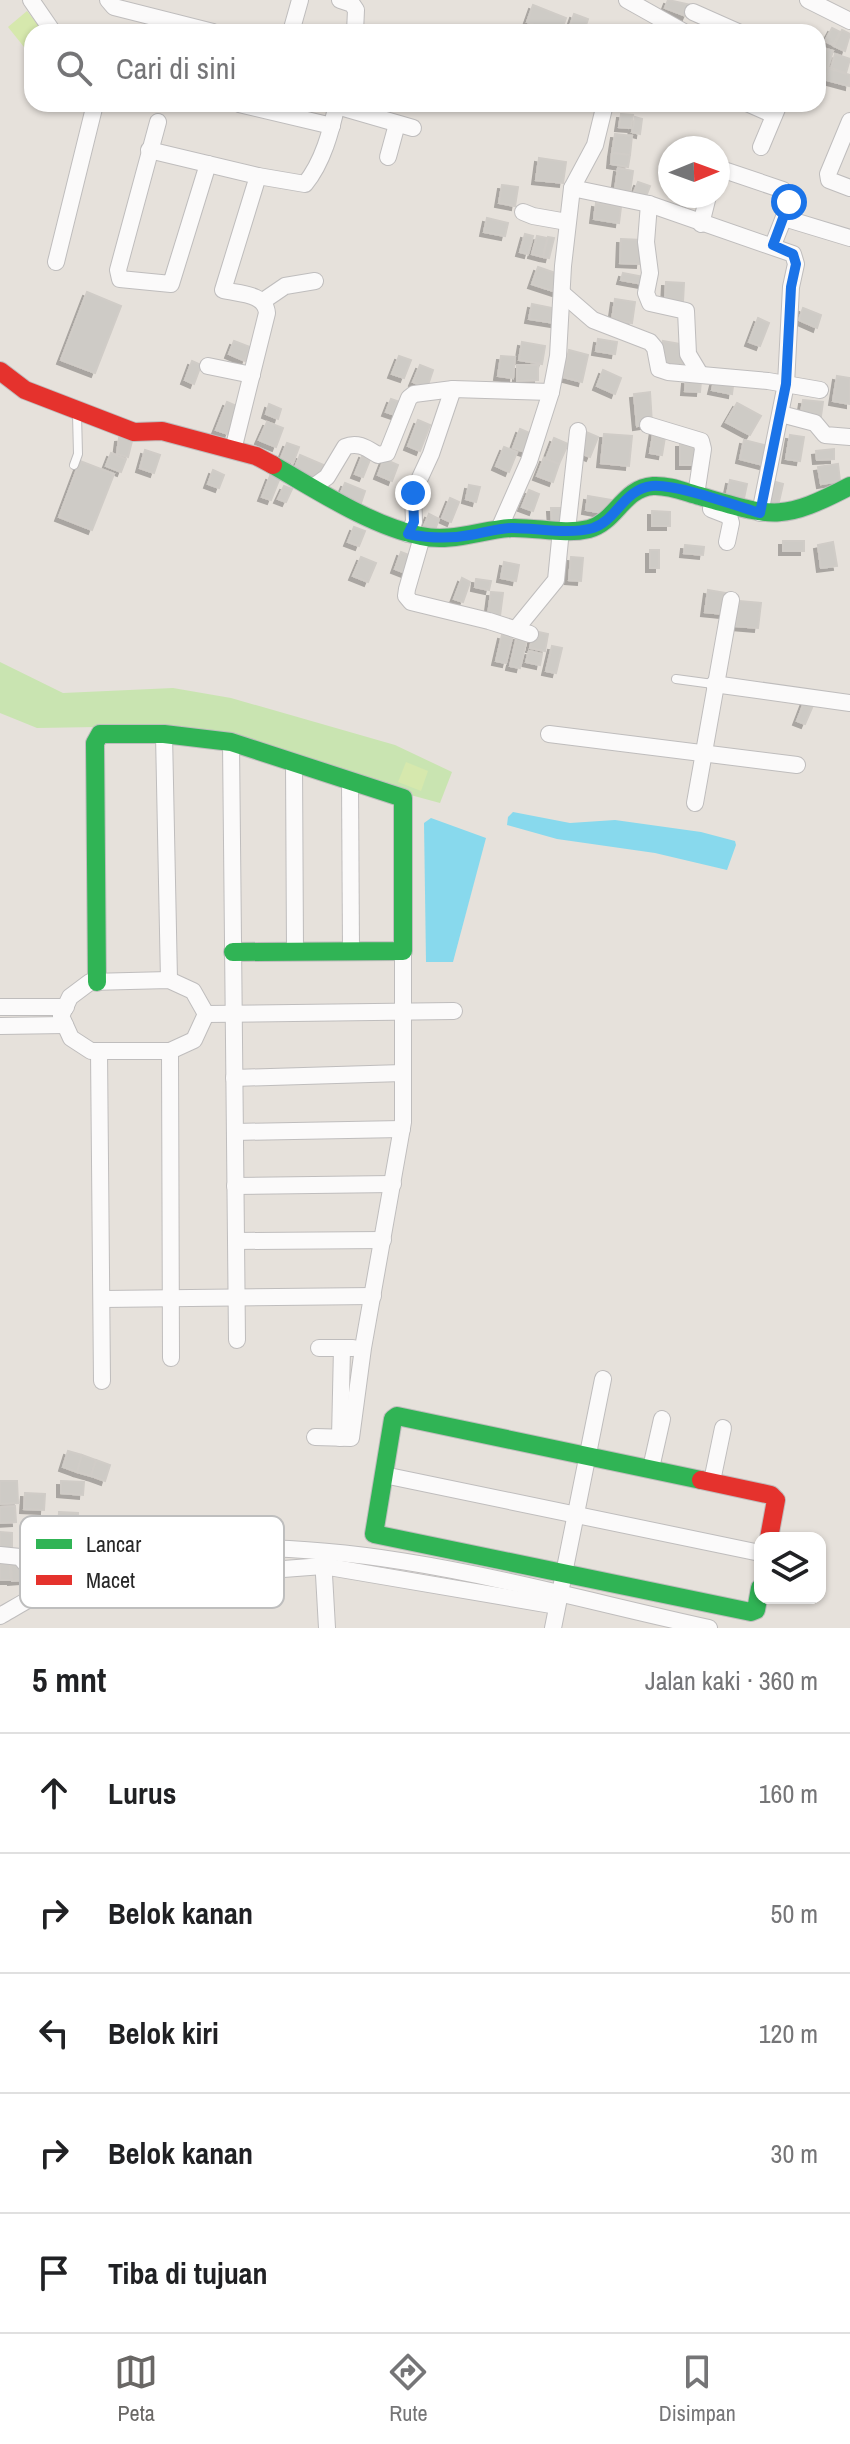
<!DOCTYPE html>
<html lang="id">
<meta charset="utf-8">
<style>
:root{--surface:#fff;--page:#f2f2f2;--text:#202124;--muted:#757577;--line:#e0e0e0;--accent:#696765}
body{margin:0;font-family:"Archivo Narrow",sans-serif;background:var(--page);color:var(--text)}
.controls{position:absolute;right:24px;bottom:24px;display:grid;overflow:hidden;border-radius:16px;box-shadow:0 2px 6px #0004}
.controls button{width:72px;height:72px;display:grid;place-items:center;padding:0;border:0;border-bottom:2px solid var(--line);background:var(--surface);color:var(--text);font:40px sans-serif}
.compass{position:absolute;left:658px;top:136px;width:72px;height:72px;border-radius:50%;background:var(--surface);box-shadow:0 2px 6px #0004;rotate:89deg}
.stop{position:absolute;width:24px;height:24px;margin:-18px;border:6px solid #1a73e8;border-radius:50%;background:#fff}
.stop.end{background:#1a73e8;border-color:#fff;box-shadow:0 2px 8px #0008}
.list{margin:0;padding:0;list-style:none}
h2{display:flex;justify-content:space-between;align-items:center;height:104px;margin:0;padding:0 32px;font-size:34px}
h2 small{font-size:26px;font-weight:400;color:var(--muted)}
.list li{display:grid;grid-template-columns:52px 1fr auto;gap:24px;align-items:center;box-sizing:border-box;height:120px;padding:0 32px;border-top:2px solid var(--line)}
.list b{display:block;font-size:30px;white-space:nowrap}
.list em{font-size:26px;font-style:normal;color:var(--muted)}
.icon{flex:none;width:44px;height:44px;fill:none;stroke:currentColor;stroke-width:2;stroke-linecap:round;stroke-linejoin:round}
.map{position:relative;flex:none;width:850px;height:1628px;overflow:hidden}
.search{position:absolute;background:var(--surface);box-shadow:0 2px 6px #0004;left:24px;right:24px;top:24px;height:88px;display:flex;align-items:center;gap:20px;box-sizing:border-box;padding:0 28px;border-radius:24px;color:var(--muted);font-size:30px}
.sheet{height:704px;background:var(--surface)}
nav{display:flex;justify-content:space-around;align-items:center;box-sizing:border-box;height:112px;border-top:2px solid var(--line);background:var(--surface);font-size:22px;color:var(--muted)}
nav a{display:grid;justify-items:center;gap:4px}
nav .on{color:var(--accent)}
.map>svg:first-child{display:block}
.green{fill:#c9e4b1}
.pitch{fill:#d6e8ad}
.water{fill:#88d9ed}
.building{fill:#cecbc6;stroke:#d0ccc7;stroke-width:2;filter:url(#shadow)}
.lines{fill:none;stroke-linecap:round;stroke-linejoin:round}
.lane-casing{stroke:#bfbdbd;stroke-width:10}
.street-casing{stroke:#bfbdbd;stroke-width:18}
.fast-casing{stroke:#bfbdbd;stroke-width:20}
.jam-casing{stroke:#bfbdbd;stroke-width:20}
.lane{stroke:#fbfafa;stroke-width:8}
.street{stroke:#fbfafa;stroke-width:16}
.fast{stroke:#30b455;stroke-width:18}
.jam{stroke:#e5322d;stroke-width:18}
.route{stroke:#1a73e8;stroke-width:10}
.key{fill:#fff;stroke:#bebebe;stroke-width:2}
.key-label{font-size:22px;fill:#262626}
</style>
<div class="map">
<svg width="850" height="1628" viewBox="0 0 850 1628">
<defs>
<filter id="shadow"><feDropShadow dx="-4" dy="4" stdDeviation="0" flood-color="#0004"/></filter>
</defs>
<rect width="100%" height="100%" fill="#e6e1db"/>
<polygon class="green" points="0,662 63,693 173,688 231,698 395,745 452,772 440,803 157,726 37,728 0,713"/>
<g class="pitch">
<polygon points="27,11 44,32 32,32 32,57 8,27"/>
<polygon points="406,762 428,771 421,791 398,782"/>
</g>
<g class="water">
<polygon points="513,812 570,823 615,820 701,832 735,841 736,845 727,870 655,853 557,839 507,825 508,817"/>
<polygon points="431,818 486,838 453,962 426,962 424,823"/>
</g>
<g class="building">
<polygon points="668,0 691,5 686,16 665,8"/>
<polygon points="533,5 566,18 561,32 545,32 546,30 527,22"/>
<polygon points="574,14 588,19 584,31 570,26"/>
<polygon points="832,28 840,32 833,45 825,41"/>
<polygon points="842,30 850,34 845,51 834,46"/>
<polygon points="819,47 833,51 828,67 818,64"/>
<polygon points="835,54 850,59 846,73 831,68"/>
<polygon points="818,65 829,68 826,78 818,76"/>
<polygon points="830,69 850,75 849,86 827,80"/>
<polygon points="621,114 633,115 631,128 619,127"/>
<polygon points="635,117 642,119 640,134 632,132"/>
<polygon points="615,134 632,136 630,155 612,153"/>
<polygon points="612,153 630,155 628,167 611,164"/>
<polygon points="539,158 566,162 563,183 536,180"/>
<polygon points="618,168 633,171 630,192 615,190"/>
<polygon points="638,182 650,186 645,199 633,195"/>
<polygon points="502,185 518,187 515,206 499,203"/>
<polygon points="596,203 621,207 619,223 594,219"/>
<polygon points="487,218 508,223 505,236 484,232"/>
<polygon points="525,234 533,236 528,254 520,252"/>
<polygon points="537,236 547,238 543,257 532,254"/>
<polygon points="548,237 554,238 549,258 543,257"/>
<polygon points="621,239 642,240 640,264 620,263"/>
<polygon points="538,267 561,275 556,292 532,284"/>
<polygon points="623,273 644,277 643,284 621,280"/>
<polygon points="666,282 684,283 683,302 665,301"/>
<polygon points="87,292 121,306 95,373 61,360"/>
<polygon points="615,299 635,302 632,323 612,320"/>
<polygon points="532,304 557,309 555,323 529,319"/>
<polygon points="803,308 821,315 817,328 799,320"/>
<polygon points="758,318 769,323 760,346 749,342"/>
<polygon points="598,339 617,342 615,354 596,351"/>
<polygon points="234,341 250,347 245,361 229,354"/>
<polygon points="663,341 686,345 682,370 659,366"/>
<polygon points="522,342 545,346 542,364 519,360"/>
<polygon points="569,350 588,355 582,382 563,377"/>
<polygon points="399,356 411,360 404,378 392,374"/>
<polygon points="501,356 515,357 513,378 498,376"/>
<polygon points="192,361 201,365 194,384 185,380"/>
<polygon points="420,365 433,370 427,388 413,382"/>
<polygon points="517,365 538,365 538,380 517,381"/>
<polygon points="603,370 621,378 615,394 597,386"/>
<polygon points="837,376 850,378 850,404 833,401"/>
<polygon points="686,380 701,381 700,392 685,391"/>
<polygon points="714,382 733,386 732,394 712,390"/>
<polygon points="650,392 652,424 637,426 634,394"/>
<polygon points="391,399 403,403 398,416 386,412"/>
<polygon points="803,400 823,402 821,416 801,413"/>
<polygon points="227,402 239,407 228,434 216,430"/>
<polygon points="737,403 761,416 750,435 726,422"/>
<polygon points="269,404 281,409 278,419 266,414"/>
<polygon points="418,420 430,425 420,451 408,446"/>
<polygon points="267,422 283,428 276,447 259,440"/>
<polygon points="520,429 532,434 525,452 513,448"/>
<polygon points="654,429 666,431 662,455 650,453"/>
<polygon points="586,432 598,437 590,457 578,452"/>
<polygon points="604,434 632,436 629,466 601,463"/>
<polygon points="790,435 804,437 800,461 786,459"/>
<polygon points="133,437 128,457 117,454 119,438"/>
<polygon points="554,438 568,444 559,464 546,459"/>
<polygon points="744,440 772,447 767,466 740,459"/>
<polygon points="287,443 299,447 293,463 281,458"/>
<rect x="680" y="443" width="17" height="22"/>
<polygon points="504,447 517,452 509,472 496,466"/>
<polygon points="834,449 834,459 817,460 816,451"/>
<polygon points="145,450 160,455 154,473 140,468"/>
<polygon points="111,453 126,459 121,472 106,466"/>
<polygon points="363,454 371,457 363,477 355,474"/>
<polygon points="300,455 326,466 321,481 294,470"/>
<polygon points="544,458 559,464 553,482 537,476"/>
<polygon points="384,459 398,465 392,481 378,475"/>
<polygon points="80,461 114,474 92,530 59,517"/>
<polygon points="838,464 840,481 821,484 818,467"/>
<polygon points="213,470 224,475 219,488 208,484"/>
<polygon points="270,476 279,480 271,500 262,497"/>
<polygon points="730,480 747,484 743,503 726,499"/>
<polygon points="772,481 783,484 778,506 766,503"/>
<polygon points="345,483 365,491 361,503 340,495"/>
<polygon points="469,485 480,487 476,502 466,499"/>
<polygon points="284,486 292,489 286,502 278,499"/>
<polygon points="529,490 539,494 533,511 522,507"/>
<polygon points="588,496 612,500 609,514 586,510"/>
<polygon points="450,498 459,502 451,522 442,518"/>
<polygon points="551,508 564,508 565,522 552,523"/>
<polygon points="652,511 670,512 670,526 652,526"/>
<polygon points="429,514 439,519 433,535 422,531"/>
<polygon points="354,527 365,531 359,546 348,542"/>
<rect x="783" y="541" width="21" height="10"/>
<polygon points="833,542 837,566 821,568 818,545"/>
<polygon points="685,545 704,547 703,555 684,553"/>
<rect x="650" y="550" width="9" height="18"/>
<polygon points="401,552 414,557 408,574 395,569"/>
<polygon points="361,557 376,563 368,582 353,576"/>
<polygon points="571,557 583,558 581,581 569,580"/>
<polygon points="504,562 519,565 516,581 501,578"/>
<polygon points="462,578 470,582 463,602 454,599"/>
<polygon points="476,579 491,581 489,590 475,587"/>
<polygon points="708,590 726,593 723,614 705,612"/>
<polygon points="491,592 503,593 500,616 488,615"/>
<polygon points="739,601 761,603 758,628 736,626"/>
<polygon points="534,631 548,634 545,651 530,648"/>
<polygon points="502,635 512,638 506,663 496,661"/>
<polygon points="517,636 527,638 520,668 510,666"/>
<polygon points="552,646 562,648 556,673 546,671"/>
<polygon points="529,651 542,654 540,665 526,662"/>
<polygon points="805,700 814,703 805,724 797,721"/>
<polygon points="68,1451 82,1455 77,1472 63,1467"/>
<polygon points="82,1455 96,1460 91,1476 77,1472"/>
<polygon points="96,1460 110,1465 105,1481 91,1476"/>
<polygon points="0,1481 17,1481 18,1503 0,1504"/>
<polygon points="61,1481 84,1482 83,1495 61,1493"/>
<polygon points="25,1493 45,1494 44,1510 24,1509"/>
<polygon points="15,1506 16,1522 0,1523 0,1507"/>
<polygon points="59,1512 78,1513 77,1529 58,1529"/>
<polygon points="0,1532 12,1533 12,1548 0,1548"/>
<polygon points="21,1563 23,1580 12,1581 11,1564"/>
<polygon points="0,1564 10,1564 11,1580 0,1580"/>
</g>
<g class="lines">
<g class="lane-casing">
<g id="lane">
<polyline points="74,465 78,454 77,414"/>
<polyline points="676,679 713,684"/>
</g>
</g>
<g class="street-casing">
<g id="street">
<polyline points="31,0 53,32"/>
<polyline points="108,0 114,7 213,32"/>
<polyline points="340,0 352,4 356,10 355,32"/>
<polyline points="627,0 684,32"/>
<polyline points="808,0 850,21"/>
<polyline points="693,12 738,32"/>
<polyline points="291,32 300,0"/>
<polyline points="239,104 332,126"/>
<polyline points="749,104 774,115"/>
<polyline points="337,106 413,128"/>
<polyline points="850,121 828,174 829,180 850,188"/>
<polyline points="158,122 118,270 120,279 171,284 208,164"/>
<polyline points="761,147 779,104"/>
<path d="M 149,150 L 258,176 L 305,184 C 323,162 331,131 337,104"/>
<polyline points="388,157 397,124"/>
<polyline points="718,168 783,190 788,195 786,212 773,245"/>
<polyline points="572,188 649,204 793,254 796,264 791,287 786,384 760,513"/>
<polyline points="649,204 646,242 650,273 646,293 650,303 686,311 688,354 700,374"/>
<polyline points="523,212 533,216 567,222"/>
<polyline points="784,218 850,238"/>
<polyline points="701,224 708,196"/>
<polyline points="56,262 95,104"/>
<polyline points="563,294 593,320 650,342 655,348 659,369 668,372 768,381 820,390"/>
<polyline points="263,301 285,286 315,281"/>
<polyline points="208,366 252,375"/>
<polyline points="781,414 815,423 825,435 850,437"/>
<polyline points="648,425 701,441 703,449 696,495"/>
<path d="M 233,450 L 267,313 C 265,293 239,294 223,290 L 258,176"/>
<path d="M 313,487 L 327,477 L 345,447 C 358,441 368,449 378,455 L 387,453 L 409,398 L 414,394 L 453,389 L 551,392"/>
<polyline points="711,509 729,516 731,523 727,542"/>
<polyline points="499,529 529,461 551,392 558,356 563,266 572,188 595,145 605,104"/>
<polyline points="567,530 578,431"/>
<polyline points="408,534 414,522 413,493 431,454 453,389"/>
<polyline points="422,537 407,589 406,596 411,602 489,621 530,634"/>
<polyline points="516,629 556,580 561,530"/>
<polyline points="714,684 850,703"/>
<polyline points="164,734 169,980"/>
<polyline points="549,734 797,765"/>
<polyline points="231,742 237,1340"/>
<polyline points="294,763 295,951"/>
<polyline points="350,781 351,951"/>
<polyline points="695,803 731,600"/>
<polygon points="169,980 193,991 206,1014 194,1040 170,1051 91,1051 71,1038 61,1016 70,997 90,982"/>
<polyline points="0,1007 66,1007"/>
<polyline points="206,1014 454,1011"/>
<polyline points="0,1026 65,1025"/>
<polyline points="99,1051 102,1381"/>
<polyline points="170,1051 171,1358"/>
<polyline points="234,1078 403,1073"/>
<polyline points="235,1132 402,1129"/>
<polyline points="235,1186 393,1184"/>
<polyline points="236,1241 383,1240"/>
<polyline points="103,1299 373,1296"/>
<polyline points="319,1348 353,1348"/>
<polyline points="315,1437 351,1438 363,1348 403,1122 403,951"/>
<polyline points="340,1438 342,1348"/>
<polyline points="651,1468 662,1419"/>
<polyline points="384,1475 760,1553"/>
<polyline points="712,1481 723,1428"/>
<polyline points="0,1555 20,1557 47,1589"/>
<polyline points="323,1557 327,1628"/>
<polyline points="178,1577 323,1566 557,1606"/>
<polyline points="126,1581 170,1577 168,1552"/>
<path d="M 0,1616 C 40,1593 81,1568 126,1556 C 148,1551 171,1551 193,1550 C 368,1537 540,1591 709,1628"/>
<polyline points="553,1628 603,1379"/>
</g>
</g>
<g class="fast-casing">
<g id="fast">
<path d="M 273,465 C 317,490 371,526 421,536 C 450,543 481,530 511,528 C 536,527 564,535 589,529 C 616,522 623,488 653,486 C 669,485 685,492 700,496 C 773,517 781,522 850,486"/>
<polyline points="97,982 95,743 100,734 164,734 231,742 403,798 403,951 233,952"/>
<polyline points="701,1480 397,1416 393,1419 374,1534 751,1612 756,1610 760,1588"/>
</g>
</g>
<g class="jam-casing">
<g id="jam">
<polyline points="0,371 25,390 134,432 162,431 256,456 273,465"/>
<polyline points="701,1480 771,1495 776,1500 769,1538"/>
</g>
</g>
<use href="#lane" class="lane"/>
<use href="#street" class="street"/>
<use href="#fast" class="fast"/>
<use href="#jam" class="jam"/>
</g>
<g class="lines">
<path class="route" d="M 413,493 L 414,522 L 408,534 C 428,538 450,539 470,535 C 484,533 498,528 512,528 C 538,528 568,535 593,528 C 617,520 624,489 652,486 C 677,484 734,505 760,513 L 786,384 L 791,287 L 796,264 L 793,254 L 773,245 L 789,202"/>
</g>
<rect x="20" y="1516" width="264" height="92" rx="12" class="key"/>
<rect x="36" y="1539" width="36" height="10" fill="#30b455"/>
<rect x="36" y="1575" width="36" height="10" fill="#e5322d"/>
<g class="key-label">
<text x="86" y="1552">Lancar</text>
<text x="86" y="1588">Macet</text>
</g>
</svg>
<div class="controls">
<button><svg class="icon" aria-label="layers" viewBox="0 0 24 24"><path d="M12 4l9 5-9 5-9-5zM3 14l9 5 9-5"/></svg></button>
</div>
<svg class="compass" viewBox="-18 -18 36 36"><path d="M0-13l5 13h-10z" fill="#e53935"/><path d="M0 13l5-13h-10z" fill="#757577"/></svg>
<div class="stop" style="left:789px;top:202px"></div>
<div class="stop end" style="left:413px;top:493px"></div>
<div class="search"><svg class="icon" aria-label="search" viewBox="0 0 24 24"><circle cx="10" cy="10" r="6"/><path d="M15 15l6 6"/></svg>Cari di sini</div>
</div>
<section class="sheet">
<h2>5 mnt<small>Jalan kaki · 360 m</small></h2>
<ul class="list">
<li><svg class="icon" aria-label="ahead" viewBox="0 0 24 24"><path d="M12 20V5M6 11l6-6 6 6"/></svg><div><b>Lurus</b></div><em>160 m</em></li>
<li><svg class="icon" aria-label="right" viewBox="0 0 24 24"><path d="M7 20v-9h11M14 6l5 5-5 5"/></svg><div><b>Belok kanan</b></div><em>50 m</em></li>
<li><svg class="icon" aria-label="left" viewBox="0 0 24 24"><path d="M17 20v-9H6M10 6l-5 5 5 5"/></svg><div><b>Belok kiri</b></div><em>120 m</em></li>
<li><svg class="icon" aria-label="right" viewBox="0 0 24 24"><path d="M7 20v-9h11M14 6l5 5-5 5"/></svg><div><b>Belok kanan</b></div><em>30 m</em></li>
<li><svg class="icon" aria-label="arrive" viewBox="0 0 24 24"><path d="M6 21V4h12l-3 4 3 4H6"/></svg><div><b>Tiba di tujuan</b></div></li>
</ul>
</section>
<nav>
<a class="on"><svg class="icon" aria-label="map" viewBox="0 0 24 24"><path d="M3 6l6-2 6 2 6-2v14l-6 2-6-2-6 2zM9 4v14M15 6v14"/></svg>Peta</a>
<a><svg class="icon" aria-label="directions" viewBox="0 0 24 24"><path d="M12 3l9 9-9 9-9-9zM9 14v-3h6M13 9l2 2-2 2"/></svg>Rute</a>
<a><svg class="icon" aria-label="saved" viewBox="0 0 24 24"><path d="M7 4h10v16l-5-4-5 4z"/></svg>Disimpan</a>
</nav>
